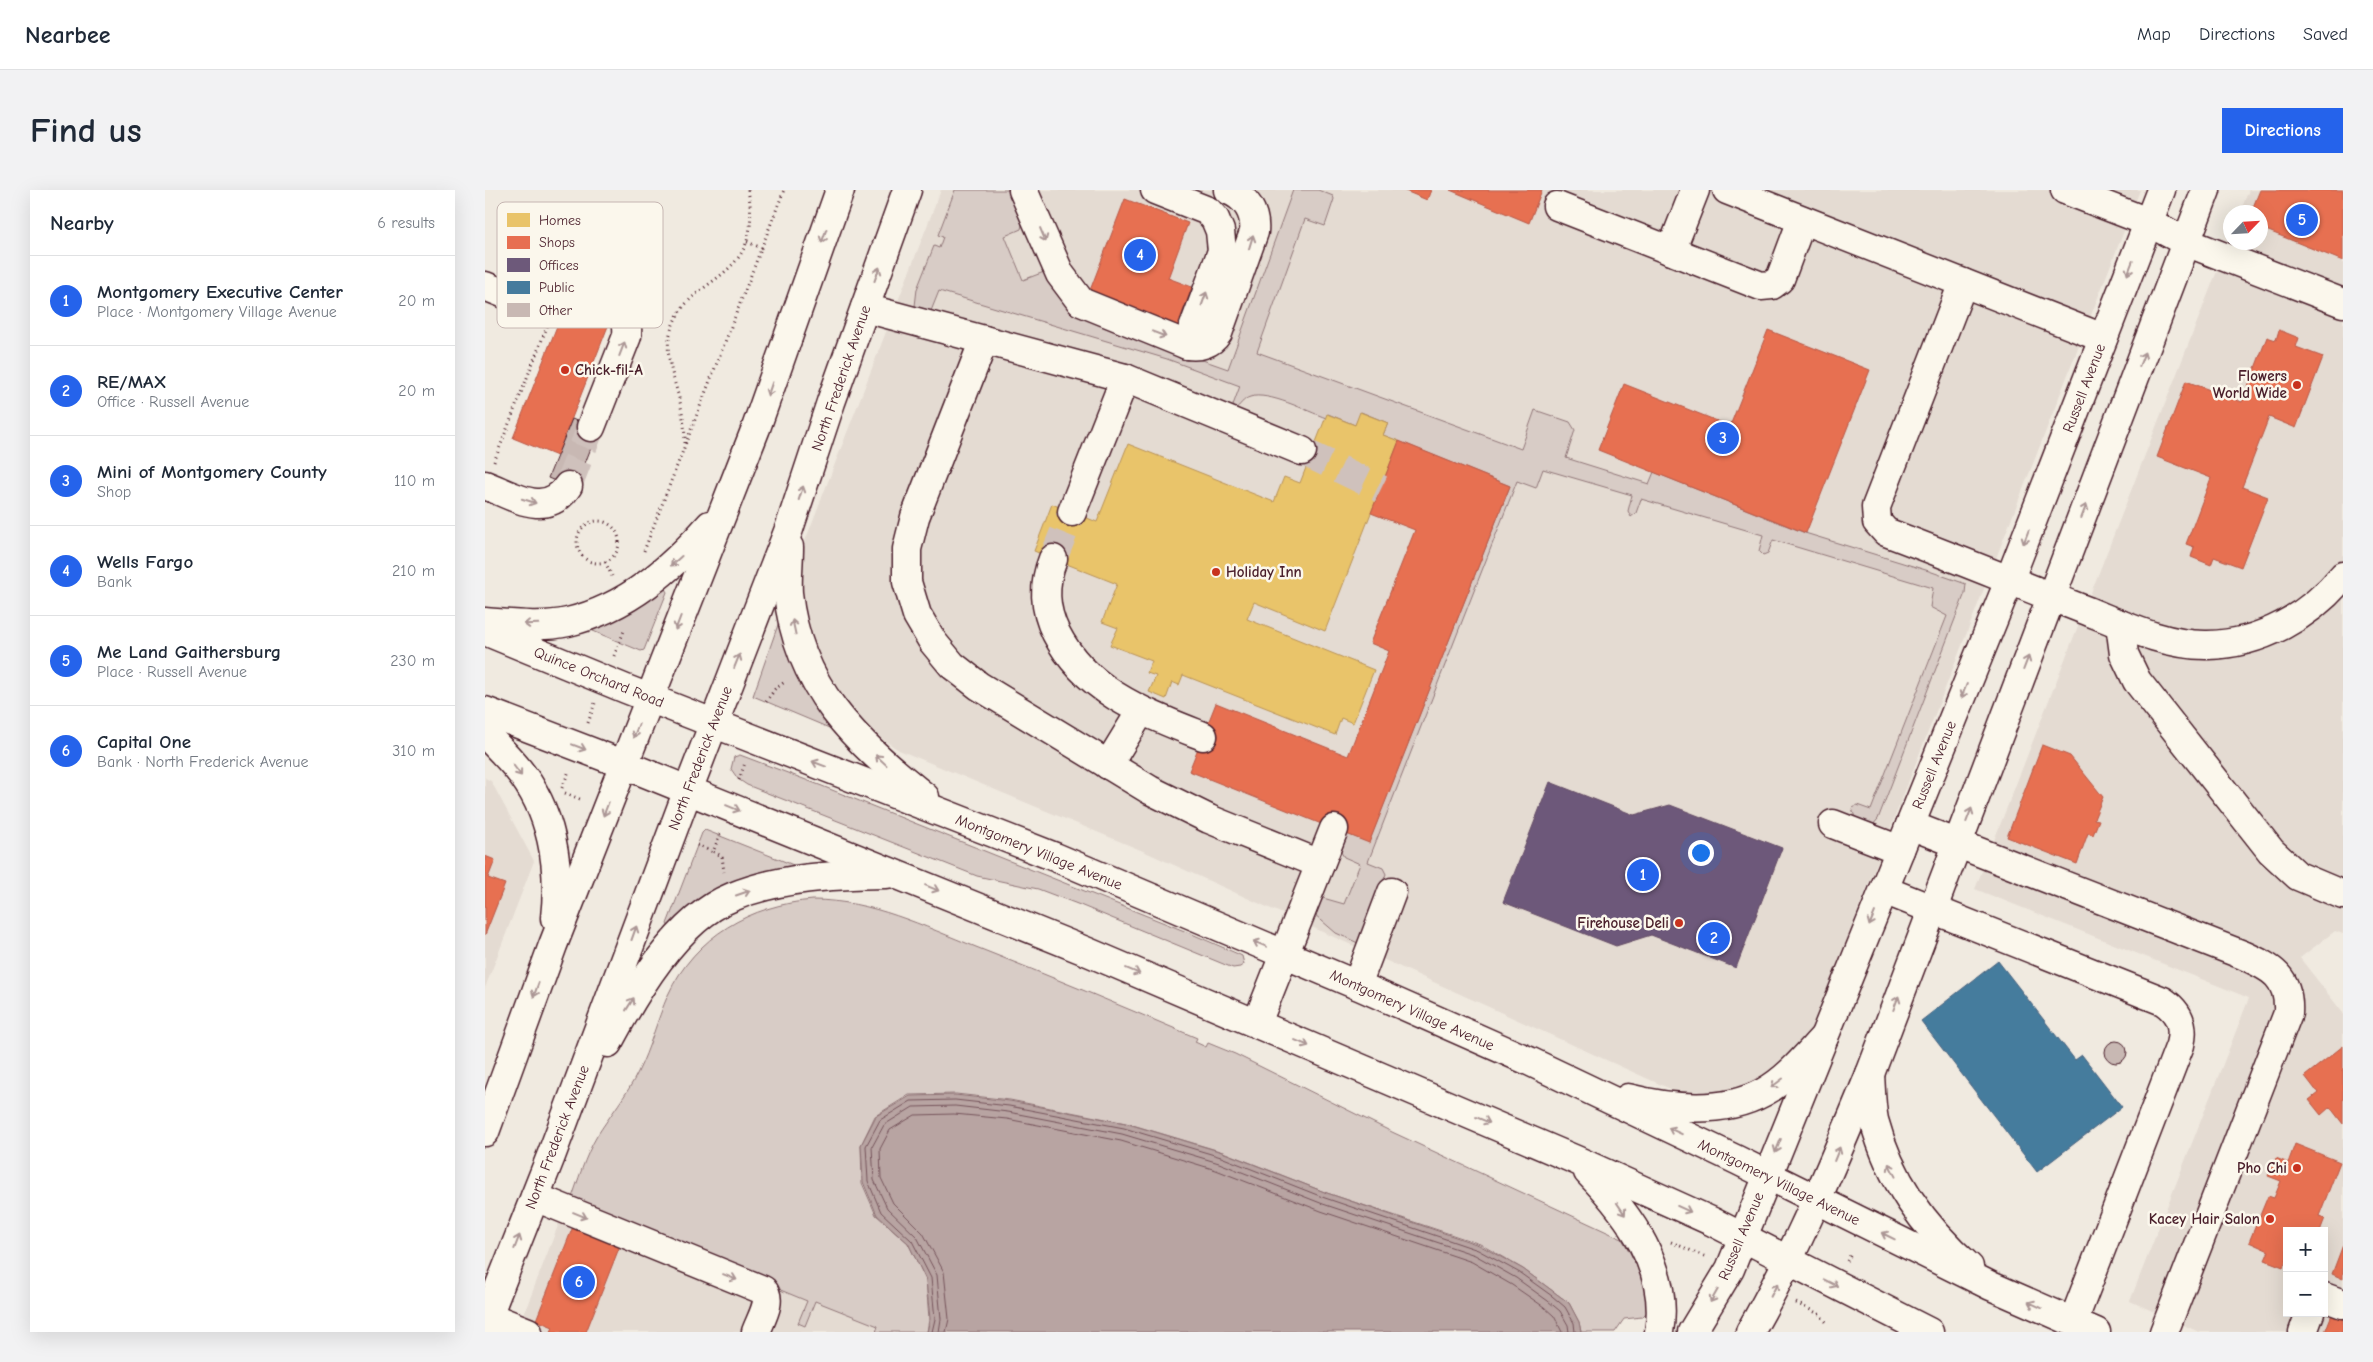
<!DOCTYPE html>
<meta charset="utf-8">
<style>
:root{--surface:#fff;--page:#f2f2f3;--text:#1f2937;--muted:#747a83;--line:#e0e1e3;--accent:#2563eb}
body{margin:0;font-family:"Comic Neue",sans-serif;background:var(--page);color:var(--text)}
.controls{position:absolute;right:15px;bottom:15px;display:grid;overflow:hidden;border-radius:0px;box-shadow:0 5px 20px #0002}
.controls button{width:45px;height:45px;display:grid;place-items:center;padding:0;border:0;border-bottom:1px solid var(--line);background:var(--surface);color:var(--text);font:25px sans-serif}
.compass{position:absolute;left:1738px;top:15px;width:45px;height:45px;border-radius:50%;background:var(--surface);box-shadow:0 5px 20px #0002;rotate:65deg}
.you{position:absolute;left:1215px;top:662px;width:18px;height:18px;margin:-12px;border:4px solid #fff;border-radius:50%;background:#1a73e8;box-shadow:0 0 0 8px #1a73e833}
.badge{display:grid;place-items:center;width:32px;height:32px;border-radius:50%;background:var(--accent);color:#fff;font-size:16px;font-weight:700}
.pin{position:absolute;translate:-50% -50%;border:2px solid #fff;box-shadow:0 1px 5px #0006}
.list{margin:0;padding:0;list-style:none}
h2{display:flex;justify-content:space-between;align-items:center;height:65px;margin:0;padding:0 20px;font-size:21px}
h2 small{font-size:16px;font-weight:400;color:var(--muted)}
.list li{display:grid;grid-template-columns:32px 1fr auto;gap:15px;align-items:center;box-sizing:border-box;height:90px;padding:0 20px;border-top:1px solid var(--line)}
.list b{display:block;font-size:19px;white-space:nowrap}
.list p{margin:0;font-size:16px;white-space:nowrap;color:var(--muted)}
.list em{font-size:16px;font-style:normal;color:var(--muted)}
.map{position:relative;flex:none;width:1858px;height:1142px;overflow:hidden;border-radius:0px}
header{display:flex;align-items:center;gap:30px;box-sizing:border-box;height:70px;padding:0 25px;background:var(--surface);border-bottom:1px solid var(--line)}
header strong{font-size:24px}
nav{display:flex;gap:28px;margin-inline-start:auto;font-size:18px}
.intro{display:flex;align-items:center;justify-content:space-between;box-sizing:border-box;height:120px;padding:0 30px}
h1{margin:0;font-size:35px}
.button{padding:12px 22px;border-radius:0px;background:var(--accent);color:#fff;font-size:18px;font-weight:700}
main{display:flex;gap:30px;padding:0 30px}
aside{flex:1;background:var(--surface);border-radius:0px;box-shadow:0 5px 20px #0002}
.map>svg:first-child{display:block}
.built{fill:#e4dbd2;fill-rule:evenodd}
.green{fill:#d8ccc6;stroke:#917678}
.water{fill:#b8a4a2;stroke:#8c6f72}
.homes{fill:#e9c46a;stroke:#b99257}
.shops{fill:#e76f51;stroke:#b85746}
.offices{fill:#6d597a;stroke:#624862}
.public{fill:#457b9d;stroke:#465f7b}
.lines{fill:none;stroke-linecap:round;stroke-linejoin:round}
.shore{stroke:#76545b;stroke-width:1}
.building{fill:#c8b8b3;stroke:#4a1f2b}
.minor-tunnel{stroke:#cfc1bc;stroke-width:28;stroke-dasharray:28 14;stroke-linecap:butt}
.minor-casing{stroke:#4a1f2b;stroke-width:31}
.major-casing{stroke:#4a1f2b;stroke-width:31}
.path{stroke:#4a1f2b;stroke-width:3;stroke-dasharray:1 4;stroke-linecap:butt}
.minor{stroke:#fbf7ec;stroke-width:28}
.major{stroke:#fbf7ec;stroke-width:28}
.oneway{stroke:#ab9695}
.poi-dot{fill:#c8321e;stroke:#fbf7ec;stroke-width:2}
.labels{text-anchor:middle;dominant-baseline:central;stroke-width:5;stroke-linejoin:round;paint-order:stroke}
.poi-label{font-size:15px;font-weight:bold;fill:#4a1f2b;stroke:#fbf7ec;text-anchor:end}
.street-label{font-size:15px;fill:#4a1f2b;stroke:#fbf7ec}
.key{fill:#fbf7ec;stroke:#c6b6b2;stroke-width:1}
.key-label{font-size:14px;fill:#4a1f2b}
</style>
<header>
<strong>Nearbee</strong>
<nav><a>Map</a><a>Directions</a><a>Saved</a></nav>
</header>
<div class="intro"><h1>Find us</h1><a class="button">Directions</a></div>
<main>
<aside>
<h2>Nearby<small>6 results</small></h2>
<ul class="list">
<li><span class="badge">1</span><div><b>Montgomery Executive Center</b><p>Place · Montgomery Village Avenue</p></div><em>20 m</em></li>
<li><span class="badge">2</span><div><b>RE/MAX</b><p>Office · Russell Avenue</p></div><em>20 m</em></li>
<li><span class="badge">3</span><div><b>Mini of Montgomery County</b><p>Shop</p></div><em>110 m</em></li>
<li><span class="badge">4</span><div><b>Wells Fargo</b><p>Bank</p></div><em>210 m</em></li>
<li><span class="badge">5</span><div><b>Me Land Gaithersburg</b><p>Place · Russell Avenue</p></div><em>230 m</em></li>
<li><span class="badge">6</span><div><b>Capital One</b><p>Bank · North Frederick Avenue</p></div><em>310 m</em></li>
</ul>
</aside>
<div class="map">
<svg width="1858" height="1142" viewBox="0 0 1858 1142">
<rect width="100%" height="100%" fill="#f0eae0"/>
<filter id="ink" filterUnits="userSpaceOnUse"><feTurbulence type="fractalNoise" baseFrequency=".02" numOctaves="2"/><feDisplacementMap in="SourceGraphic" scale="10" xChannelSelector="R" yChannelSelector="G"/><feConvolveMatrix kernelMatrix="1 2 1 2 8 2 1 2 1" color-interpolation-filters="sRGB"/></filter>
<g filter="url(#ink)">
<g class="built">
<polygon points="456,0 1655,0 1330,831 1319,853 1302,873 1262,898 1216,906 1190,901 658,661 414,560 386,542 360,517 323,448 314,402 315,364"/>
<path d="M 1764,0 L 1858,0 L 1858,744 L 1850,741 L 1815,768 L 1858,823 L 1858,1142 L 1714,1142 L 1645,1111 L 1764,808 L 1490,699 L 1745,48 L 1746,52 L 1776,52 L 1776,22 L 1755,22 ZM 1802,1041 L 1839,1041 L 1839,1123 L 1802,1123 Z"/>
<polygon points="0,588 6,591 49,671 0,798"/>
<polygon points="84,1007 393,1136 391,1142 32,1142"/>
</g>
<g class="green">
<path d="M 470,0 L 523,0 L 537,35 L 536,39 L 520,46 L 538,90 L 559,82 L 604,130 L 743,179 L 808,0 L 833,0 L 848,6 L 849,9 L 840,36 L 820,29 L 772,162 L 1036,259 L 1050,220 L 1085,232 L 1090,240 L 1081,268 L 1164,294 L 1169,282 L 1320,343 L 1444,381 L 1481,394 L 1480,403 L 1393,629 L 1387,636 L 1370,628 L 1367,618 L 1372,615 L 1386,620 L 1462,426 L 1445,417 L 1448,398 L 1288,350 L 1283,363 L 1278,365 L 1274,361 L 1278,345 L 1156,309 L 1151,323 L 1146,327 L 1143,321 L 1147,305 L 1058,279 L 1051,298 L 1032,291 L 883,672 L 898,678 L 901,684 L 873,753 L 851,743 L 829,724 L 838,708 L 859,714 L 875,674 L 859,667 L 856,662 L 862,644 L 884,652 L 1025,296 L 898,245 L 903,233 L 876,222 L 870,235 L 843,224 L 841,228 C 822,221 783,201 765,207 C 758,209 755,216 750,219 L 748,215 L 755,196 L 682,169 L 454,101 L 446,121 L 430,116 L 432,99 L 449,56 L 454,58 L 458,47 L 453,45 Z"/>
<polygon points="180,399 182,402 159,460 156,461 108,441 108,437"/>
<polygon points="295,429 349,540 268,506"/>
<polygon points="255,565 337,596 707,744 753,764 757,766 759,774 755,777 748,778 595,715 553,699 492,686 262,595 253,589 246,579 249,567"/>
<polygon points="220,640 311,676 184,737 182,734 217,643"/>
<path d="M 328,710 C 386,710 438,736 491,757 C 565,786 639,817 712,848 L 710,852 L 721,857 L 723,853 L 750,864 L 907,942 L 1137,1049 C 1152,1073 1161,1093 1163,1121 L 1157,1127 L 1139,1129 L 1130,1142 L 1096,1142 L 1094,1132 L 1084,1113 L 1038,1079 L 995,1054 L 842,1003 L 738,962 L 641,933 L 525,910 L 471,904 L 424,905 L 390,926 L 376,955 L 377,993 L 391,1025 L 423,1053 L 441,1090 L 444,1129 L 442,1142 L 391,1142 L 393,1136 L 330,1111 L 320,1136 L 313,1133 L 322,1111 L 85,1013 C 93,991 100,966 112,946 C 125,925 142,905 153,882 C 165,858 172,830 183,805 C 210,746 266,715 328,710 Z"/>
</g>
<polygon class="water" points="470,905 525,911 640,933 737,962 842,1003 994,1055 1038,1079 1084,1113 1094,1132 1096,1142 442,1142 445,1129 441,1090 423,1053 392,1025 378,992 376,955 391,926 425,906"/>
<polygon class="homes" points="875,222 903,233 898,245 914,251 840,441 769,412 762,429 889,480 868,533 856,528 850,545 698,485 694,495 687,492 681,509 664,502 671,486 662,483 667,471 625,455 633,438 617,432 632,394 549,361 567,314 612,332 643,254 789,312 799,287 815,293 842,224 870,235"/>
<g class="shops">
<polygon points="918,0 946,0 942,10"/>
<polygon points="965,0 1057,0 1044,33"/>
<polygon points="1775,0 1858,0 1858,71 1776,38 1776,22 1766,22"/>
<polygon points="640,9 703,33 683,88 707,97 692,137 604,103"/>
<polygon points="81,113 125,131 72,266 28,248"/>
<polygon points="1283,140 1385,180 1321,343 1113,260 1139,194 1245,236"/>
<polygon points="1794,140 1814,148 1811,157 1838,167 1811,238 1784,227 1757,297 1783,307 1756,377 1729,367 1726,375 1706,367 1709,357 1701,354 1726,288 1672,267 1701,191 1757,212 1782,147 1791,150"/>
<polygon points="914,251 1025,296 884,653 704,581 731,513 863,566 904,461 885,453 930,340 886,323"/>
<polygon points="1557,555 1585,566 1618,607 1609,629 1614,630 1608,645 1603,643 1592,674 1522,647"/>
<polygon points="0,666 10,670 3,688 20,694 0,745"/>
<polygon points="1858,856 1858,934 1845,917 1836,925 1824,910 1833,903 1820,886"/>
<polygon points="1810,954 1855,972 1834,1026 1840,1028 1835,1041 1802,1041 1802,1068 1798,1077 1780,1070 1784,1061 1764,1052 1783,1006 1789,1008 1796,991 1783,986 1791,968 1803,973"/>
<polygon points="89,1034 136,1053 101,1142 66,1142 68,1137 51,1130"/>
<polygon points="1858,1055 1858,1089 1847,1084"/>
<polygon points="1847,1124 1858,1129 1858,1142 1840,1142"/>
</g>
<polygon class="offices" points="1065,592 1149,625 1185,615 1297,658 1251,778 1166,745 1131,756 1018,712"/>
<polygon class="public" points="1513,771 1590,870 1597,865 1637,917 1552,982 1436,831"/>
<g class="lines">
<g class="shore">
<polyline points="447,1142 450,1129 446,1088 427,1051 396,1022 383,991 381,956 395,930 426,911 470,910 524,916 639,938 736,967 840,1008 993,1060 1035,1083 1067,1106 1080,1117 1089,1133 1090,1142"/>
<polyline points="454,1142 456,1129 452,1085 432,1047 402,1018 389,990 387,957 399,935 428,917 470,916 523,922 637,944 734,973 838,1014 990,1065 1031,1088 1063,1111 1075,1121 1083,1135 1084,1142"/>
<polyline points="461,1142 464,1129 459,1082 438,1043 408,1013 396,988 395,959 405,940 430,925 469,924 522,929 636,951 731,980 836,1021 987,1072 1027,1095 1059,1117 1069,1126 1077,1142"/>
</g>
</g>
<g class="building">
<polygon points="87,229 113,240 90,299 63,288"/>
<circle cx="1631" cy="862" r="11"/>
</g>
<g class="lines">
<g class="minor-tunnel">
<polyline points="86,99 131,117"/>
<polyline points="817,261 896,299"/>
<polyline points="83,296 106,237"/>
<polyline points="568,369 587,322"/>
</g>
<g class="minor-casing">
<g id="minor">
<path d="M 538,0 L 575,84 L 596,112 L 702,155 C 714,157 726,154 733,143 L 769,42 C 771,23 761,7 743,0"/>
<polyline points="670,0 723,21 730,29 735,41 737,61 702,155"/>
<polyline points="1242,0 1618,148"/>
<polyline points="1580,0 1663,32 1701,52 1858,113"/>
<polyline points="1072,16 1276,96 1287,95 1295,89 1317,30"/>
<polyline points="1186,61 1210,0"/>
<path d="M 1478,93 L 1391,317 L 1392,332 L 1401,342 C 1468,367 1533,394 1600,420 C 1638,435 1681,456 1723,455 C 1776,454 1825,426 1858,386"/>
<polyline points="0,96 30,108 62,91 86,99"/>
<polyline points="380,118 640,188 817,261"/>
<polyline points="499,150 430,327 422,359 422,392 432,425 448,452 467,475 494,496 665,600 724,629 835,674"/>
<path d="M 106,237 L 142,146 C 143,134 141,124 131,117"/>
<path d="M 0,295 C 29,306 61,329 83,296"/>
<polyline points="587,322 640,188"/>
<path d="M 568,369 C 558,394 559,419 571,443 C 601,502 660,523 718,546"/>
<polyline points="1635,434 1639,464 1652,491 1786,661 1813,686 1858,705"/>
<polyline points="623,575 656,521"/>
<polyline points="1348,634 1415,660"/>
<path d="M 1425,635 L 1758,765 C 1787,778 1805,787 1803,823 L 1679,1142"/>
<path d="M 1399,700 L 1678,811 C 1694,822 1700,835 1695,855 L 1588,1132"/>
<polyline points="799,765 849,639"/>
<polyline points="872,795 907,702"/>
<path d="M 50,1007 L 278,1100 C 288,1111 275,1130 271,1142"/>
<polyline points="1839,1107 1858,1114"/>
<polyline points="3,1126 43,1142"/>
<polyline points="1207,1142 1245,1079 1524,391 1676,0"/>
<path d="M 1265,1142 C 1312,1060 1349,971 1385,884 L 1721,0"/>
<polyline points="1818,1142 1825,1123"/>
</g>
</g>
<g class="major-casing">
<g id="major">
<path d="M 304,357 C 304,372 302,388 303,403 C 313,498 370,551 440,607"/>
<path d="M 0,432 C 26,434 57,438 83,432 C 142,418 186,379 225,335"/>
<polyline points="0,441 141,499 570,667 872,795 1044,871 1252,970 1506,1096 1611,1142"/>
<polyline points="0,521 138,574 603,762 1091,970 1226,1031 1444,1142"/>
<path d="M 0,544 C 11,555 22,566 32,578 C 67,620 76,676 70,728"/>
<polyline points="772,833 799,765"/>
<path d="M 123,853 C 149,804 192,729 247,707 C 295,687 349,685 401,684"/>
<path d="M 1385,884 C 1386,898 1386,915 1389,930 C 1405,990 1438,1036 1484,1077"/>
<path d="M 1143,908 C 1186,919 1239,924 1279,902 C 1303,889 1321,866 1339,847"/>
<polyline points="0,942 68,755 271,238 355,0"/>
<path d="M 1103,982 C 1144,1024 1185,1079 1174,1142"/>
<polyline points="0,1133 66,966 203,600 304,339 346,212 422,0"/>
</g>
</g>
<g class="path">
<polyline points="262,52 277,58"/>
<path d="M 200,253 C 200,239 198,226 195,212 C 190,190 179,166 185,144 C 201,80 281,97 263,0"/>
<polyline points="9,272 69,119"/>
<circle cx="113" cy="352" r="21"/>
<polyline points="159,361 299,0"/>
<polyline points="120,372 127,386"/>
<polyline points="129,466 139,441"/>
<polyline points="281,512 290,499 301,491"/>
<polyline points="103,533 110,513"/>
<polyline points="254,590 260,573"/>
<polyline points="77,598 84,581"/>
<polyline points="80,603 97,610"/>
<polyline points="235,644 228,662 237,666 239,682"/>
<polyline points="212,655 228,662"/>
<polyline points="1186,1052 1221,1067"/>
<polyline points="1362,1071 1366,1064"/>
<polyline points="1311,1113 1334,1124 1343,1134"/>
</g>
<use href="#minor" class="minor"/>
<use href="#major" class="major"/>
</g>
<defs><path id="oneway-shaft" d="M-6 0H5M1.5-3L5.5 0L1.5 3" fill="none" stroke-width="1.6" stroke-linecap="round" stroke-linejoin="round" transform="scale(1.25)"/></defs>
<g class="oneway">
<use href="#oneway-shaft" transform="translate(558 45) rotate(67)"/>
<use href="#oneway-shaft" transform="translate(339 46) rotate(109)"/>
<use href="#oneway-shaft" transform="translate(766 52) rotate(-73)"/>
<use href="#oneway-shaft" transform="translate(1645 78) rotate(111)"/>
<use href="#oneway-shaft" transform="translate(392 84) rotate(-70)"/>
<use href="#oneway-shaft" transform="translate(719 109) rotate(-70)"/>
<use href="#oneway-shaft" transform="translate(674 144) rotate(21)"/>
<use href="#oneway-shaft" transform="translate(137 159) rotate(-69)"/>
<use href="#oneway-shaft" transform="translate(1657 169) rotate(-69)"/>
<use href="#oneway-shaft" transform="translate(285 199) rotate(109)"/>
<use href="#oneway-shaft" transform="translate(316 303) rotate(-72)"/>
<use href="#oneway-shaft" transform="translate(44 311) rotate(17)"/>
<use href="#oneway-shaft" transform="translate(1599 321) rotate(-69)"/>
<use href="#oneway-shaft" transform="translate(1541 347) rotate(111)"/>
<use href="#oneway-shaft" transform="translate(191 371) rotate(138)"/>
<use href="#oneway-shaft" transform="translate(193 433) rotate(111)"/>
<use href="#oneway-shaft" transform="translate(46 434) rotate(178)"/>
<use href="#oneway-shaft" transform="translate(309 437) rotate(-102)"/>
<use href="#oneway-shaft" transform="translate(252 471) rotate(-68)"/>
<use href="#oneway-shaft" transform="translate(1541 473) rotate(-69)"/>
<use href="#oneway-shaft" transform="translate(1479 501) rotate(112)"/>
<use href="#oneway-shaft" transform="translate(151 541) rotate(111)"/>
<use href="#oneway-shaft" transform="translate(94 557) rotate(21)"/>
<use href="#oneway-shaft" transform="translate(396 570) rotate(-137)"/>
<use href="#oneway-shaft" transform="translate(334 574) rotate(-159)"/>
<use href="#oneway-shaft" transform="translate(32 580) rotate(53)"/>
<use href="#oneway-shaft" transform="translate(248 618) rotate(22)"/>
<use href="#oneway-shaft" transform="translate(121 619) rotate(111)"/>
<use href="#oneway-shaft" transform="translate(1484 625) rotate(-69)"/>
<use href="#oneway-shaft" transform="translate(447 698) rotate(22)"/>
<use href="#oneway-shaft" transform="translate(258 703) rotate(-19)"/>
<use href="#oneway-shaft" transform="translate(1387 729) rotate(113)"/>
<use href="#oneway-shaft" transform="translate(149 743) rotate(-70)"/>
<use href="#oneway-shaft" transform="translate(775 754) rotate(-157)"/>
<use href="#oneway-shaft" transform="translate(648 781) rotate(23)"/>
<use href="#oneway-shaft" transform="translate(51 800) rotate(110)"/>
<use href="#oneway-shaft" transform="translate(1411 813) rotate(-69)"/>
<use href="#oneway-shaft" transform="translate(145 814) rotate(-58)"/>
<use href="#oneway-shaft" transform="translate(817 853) rotate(23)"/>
<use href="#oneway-shaft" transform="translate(1292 893) rotate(143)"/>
<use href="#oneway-shaft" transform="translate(998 930) rotate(23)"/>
<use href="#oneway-shaft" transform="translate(1190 941) rotate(-155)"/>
<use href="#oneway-shaft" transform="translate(1293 956) rotate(112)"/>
<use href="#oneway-shaft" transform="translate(1352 964) rotate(-68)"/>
<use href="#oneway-shaft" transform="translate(1407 980) rotate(-118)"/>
<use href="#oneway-shaft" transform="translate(1136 1019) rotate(56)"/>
<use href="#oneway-shaft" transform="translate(1199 1019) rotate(24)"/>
<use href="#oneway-shaft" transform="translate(95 1025) rotate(22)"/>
<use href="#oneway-shaft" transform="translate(1403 1046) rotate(-154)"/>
<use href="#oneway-shaft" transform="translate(32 1052) rotate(-69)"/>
<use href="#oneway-shaft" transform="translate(245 1087) rotate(22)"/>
<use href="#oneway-shaft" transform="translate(1346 1093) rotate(27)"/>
<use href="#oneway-shaft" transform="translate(1289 1100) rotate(-63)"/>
<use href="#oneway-shaft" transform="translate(1229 1106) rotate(120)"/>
<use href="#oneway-shaft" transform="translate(1550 1115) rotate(-156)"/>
</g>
</g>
<g class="poi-dot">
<circle cx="80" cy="180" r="5"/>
<circle cx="1812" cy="195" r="5"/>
<circle cx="731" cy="382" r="5"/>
<circle cx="1194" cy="733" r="5"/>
<circle cx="1812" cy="978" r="5"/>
<circle cx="1785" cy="1029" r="5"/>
</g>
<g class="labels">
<g class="poi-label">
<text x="90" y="180" text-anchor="start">Chick-fil-A</text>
<text x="1802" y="186">Flowers<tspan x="1802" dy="17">World Wide</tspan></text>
<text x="741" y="382" text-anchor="start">Holiday Inn</text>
<text x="1184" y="733">Firehouse Deli</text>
<text x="1802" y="978">Pho Chi</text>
<text x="1775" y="1029">Kacey Hair Salon</text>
</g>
<g class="street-label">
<text transform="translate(356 188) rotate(-71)">North Frederick Avenue</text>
<text transform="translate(1599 198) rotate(-69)">Russell Avenue</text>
<text transform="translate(114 487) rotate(22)">Quince Orchard Road</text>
<text transform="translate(215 568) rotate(-69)">North Frederick Avenue</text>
<text transform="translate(1449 575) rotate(-68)">Russell Avenue</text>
<text transform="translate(554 662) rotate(22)">Montgomery Village Avenue</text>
<text transform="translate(927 820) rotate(24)">Montgomery Village Avenue</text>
<text transform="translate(72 947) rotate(-69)">North Frederick Avenue</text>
<text transform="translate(1294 992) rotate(26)">Montgomery Village Avenue</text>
<text transform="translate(1256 1046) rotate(-67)">Russell Avenue</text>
</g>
</g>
<rect x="12" y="12" width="166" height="126" rx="8" class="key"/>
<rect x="22" y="23" width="23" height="14" fill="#e9c46a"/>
<rect x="22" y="46" width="23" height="13" fill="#e76f51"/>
<rect x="22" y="68" width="23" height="14" fill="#6d597a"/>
<rect x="22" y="91" width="23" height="13" fill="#457b9d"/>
<rect x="22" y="113" width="23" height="14" fill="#c8b8b3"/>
<g class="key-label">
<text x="54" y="35">Homes</text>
<text x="54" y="57">Shops</text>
<text x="54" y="80">Offices</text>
<text x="54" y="102">Public</text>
<text x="54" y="125">Other</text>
</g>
</svg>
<div class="controls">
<button>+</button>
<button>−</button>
</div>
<svg class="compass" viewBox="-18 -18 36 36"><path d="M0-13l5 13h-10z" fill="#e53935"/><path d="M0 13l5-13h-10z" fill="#747a83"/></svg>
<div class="you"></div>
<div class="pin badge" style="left:1158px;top:685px">1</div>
<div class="pin badge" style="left:1229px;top:748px">2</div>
<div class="pin badge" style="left:1238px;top:248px">3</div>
<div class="pin badge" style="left:655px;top:65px">4</div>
<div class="pin badge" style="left:1817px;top:30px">5</div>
<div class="pin badge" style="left:94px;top:1092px">6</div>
</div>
</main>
